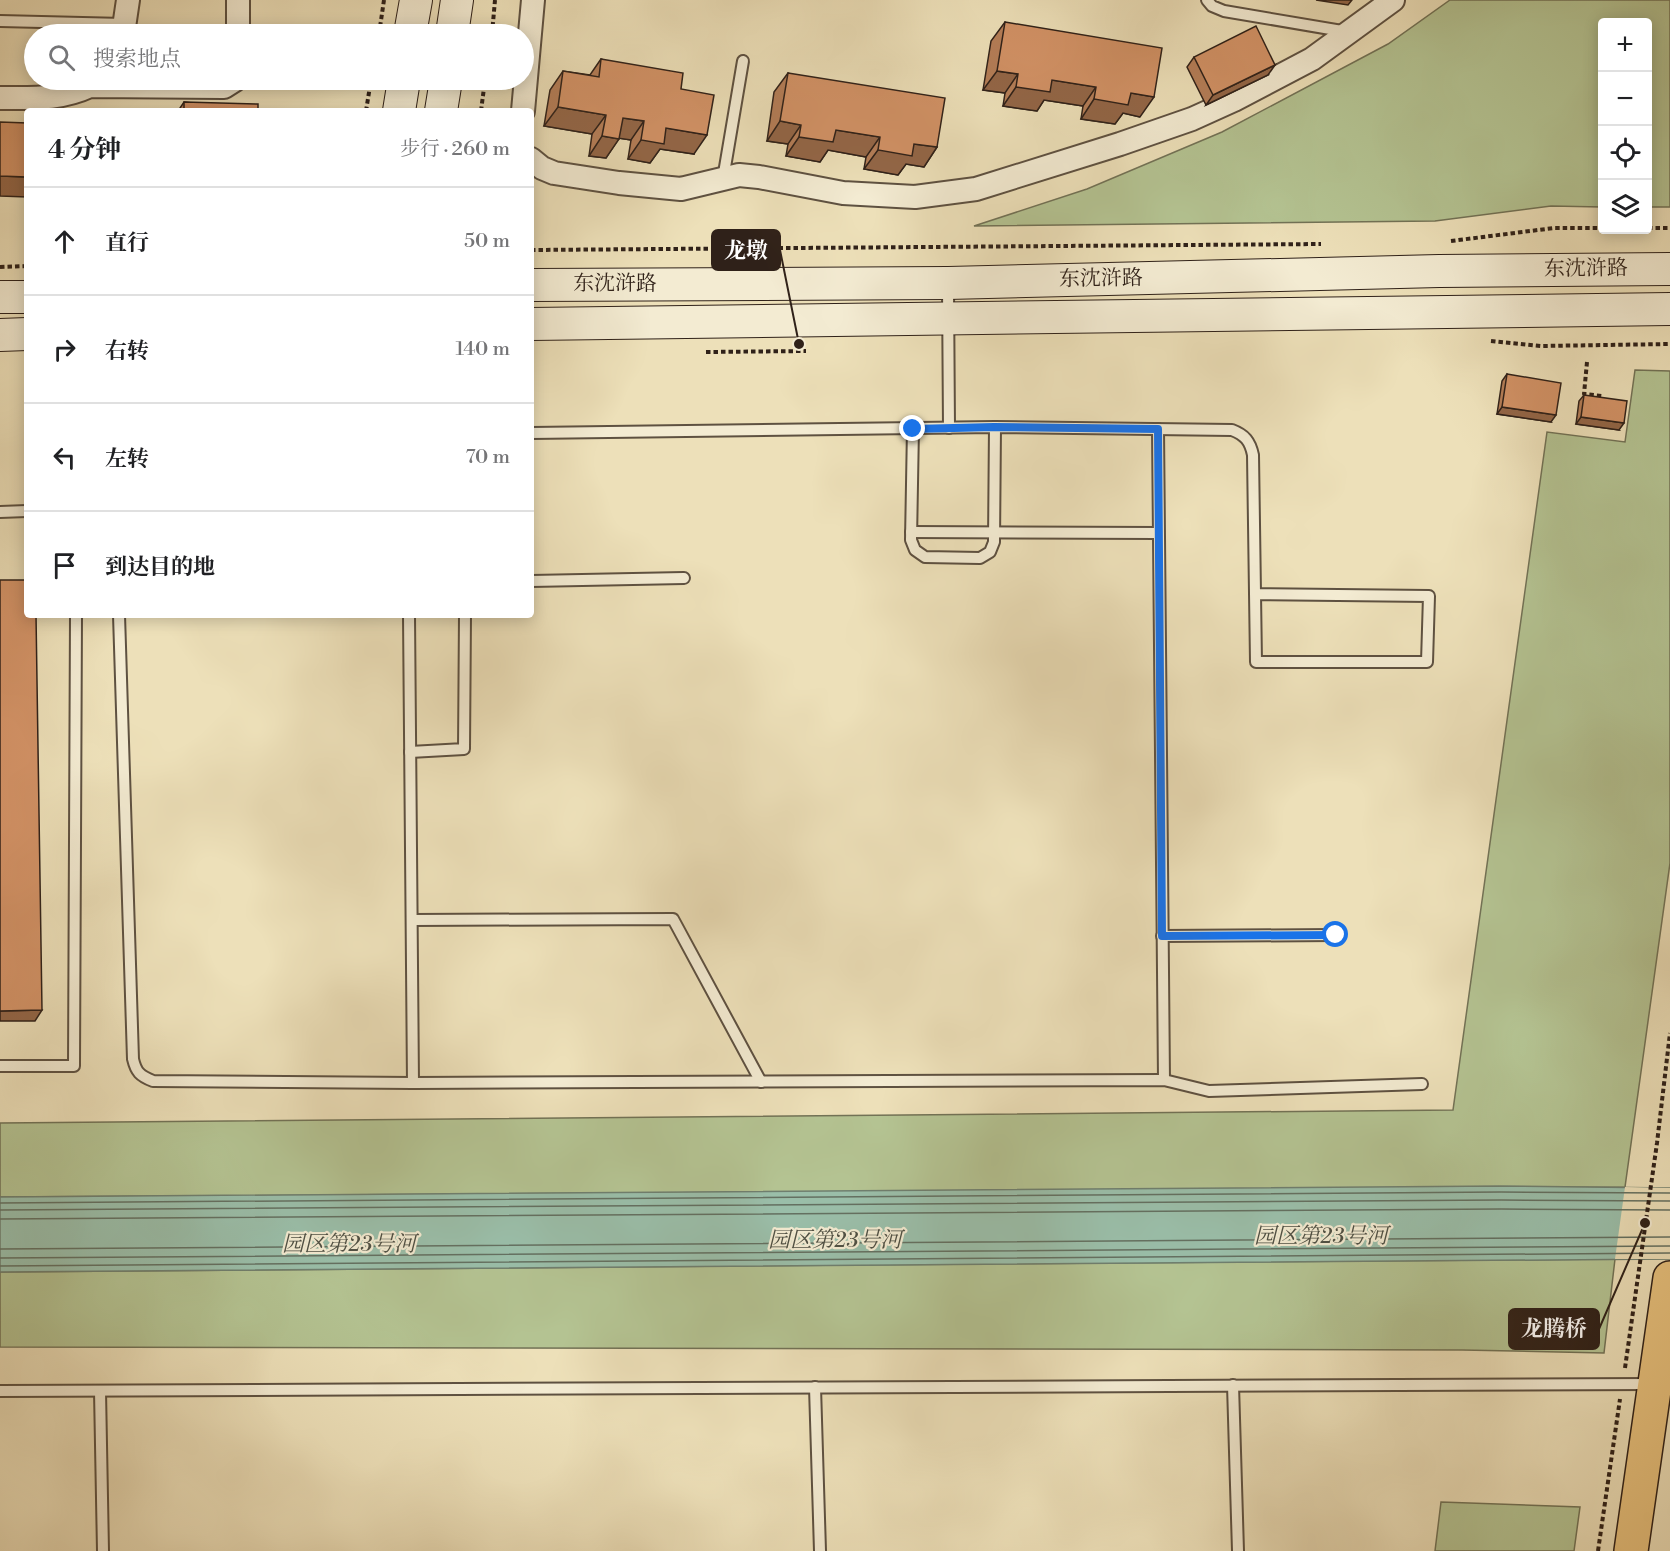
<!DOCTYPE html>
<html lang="zh">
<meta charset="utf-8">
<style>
:root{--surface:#fff;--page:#f2f2f2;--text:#202124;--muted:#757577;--line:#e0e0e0}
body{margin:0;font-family:"Libre Bodoni","Noto Serif SC",serif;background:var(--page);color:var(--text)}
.controls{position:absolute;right:18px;top:18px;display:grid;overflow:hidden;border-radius:6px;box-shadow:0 3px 15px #0003}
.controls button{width:54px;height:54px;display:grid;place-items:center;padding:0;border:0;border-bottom:2px solid var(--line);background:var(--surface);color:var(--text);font:30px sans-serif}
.stop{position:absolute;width:18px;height:18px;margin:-14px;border:4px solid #1a73e8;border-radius:50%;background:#fff}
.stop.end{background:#1a73e8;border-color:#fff;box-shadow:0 2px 6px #0008}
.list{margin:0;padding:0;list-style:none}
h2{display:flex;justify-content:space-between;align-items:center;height:78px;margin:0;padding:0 24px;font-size:26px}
h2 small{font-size:20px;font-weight:400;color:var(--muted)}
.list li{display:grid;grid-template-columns:39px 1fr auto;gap:18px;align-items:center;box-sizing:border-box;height:108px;padding:0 24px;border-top:2px solid var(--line)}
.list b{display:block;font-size:22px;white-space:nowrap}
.list em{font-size:20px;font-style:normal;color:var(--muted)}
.icon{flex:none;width:33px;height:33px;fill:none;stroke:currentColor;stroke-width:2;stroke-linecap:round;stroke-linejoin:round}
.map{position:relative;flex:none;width:1670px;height:1551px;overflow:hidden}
.search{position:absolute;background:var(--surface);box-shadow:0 3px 15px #0003;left:24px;top:24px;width:510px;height:66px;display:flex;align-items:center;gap:15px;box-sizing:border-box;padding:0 21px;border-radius:33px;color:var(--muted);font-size:22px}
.panel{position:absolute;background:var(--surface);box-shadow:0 3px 15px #0003;left:24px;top:108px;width:510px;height:510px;border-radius:6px}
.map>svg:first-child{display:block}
.green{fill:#b4c392;stroke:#727256;stroke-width:1.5}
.water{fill:#9abea9;stroke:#6f7f6f;stroke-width:1.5}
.pier{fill:#ede0b9}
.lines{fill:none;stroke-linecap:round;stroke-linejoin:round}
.shore{stroke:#647061;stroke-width:1.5}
.service-casing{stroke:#5e5141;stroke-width:14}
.minor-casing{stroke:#5e5141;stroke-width:26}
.secondary-casing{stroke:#2f2119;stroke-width:34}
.primary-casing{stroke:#2f2119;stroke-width:36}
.path{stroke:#2f2119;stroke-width:4;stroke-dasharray:4.5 3;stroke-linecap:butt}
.service{stroke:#f3ebd2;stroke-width:10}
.minor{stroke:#f3ebd2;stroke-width:22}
.secondary{stroke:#f3ebd2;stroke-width:32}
.primary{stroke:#e6c07c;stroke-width:33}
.wall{fill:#b57e58;stroke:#2f2119;stroke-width:1.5}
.shaded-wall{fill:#936647;stroke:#2f2119;stroke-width:1.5}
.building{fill:#d29266;stroke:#2f2119;stroke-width:1.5}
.route{stroke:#1a73e8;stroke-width:8}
.labels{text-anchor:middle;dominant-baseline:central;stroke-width:4.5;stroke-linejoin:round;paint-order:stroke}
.street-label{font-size:21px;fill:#2f2119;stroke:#f3ebd2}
.water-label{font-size:22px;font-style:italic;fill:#4f5044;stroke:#f3ebd2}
.leader{fill:none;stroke:#2f2119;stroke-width:2}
.callout-dot{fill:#2f2119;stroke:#f3ebd2;stroke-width:2}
.callout{fill:#2f2119;stroke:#2f2119;stroke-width:2}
.callout-label{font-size:22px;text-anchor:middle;font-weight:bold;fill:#fff}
</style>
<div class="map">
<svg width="1670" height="1551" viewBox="0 0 1670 1551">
<rect width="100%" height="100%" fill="#ede0b9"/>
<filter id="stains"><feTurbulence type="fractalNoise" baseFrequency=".00333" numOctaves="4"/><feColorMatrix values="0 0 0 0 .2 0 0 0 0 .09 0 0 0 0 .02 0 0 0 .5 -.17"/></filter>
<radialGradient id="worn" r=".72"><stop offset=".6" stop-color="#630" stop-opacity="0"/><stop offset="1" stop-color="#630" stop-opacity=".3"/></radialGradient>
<g class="green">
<polygon points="1450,0 1670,0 1670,207 1648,207 1648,22 1602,22 1602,207 1551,206 1435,221 974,226 1087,189 1222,132 1388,44"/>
<polygon points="1635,370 1670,371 1670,863 1625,1187 0,1197 0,1123 1453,1110 1547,432 1625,442"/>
<polygon points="1615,1259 1604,1353 1462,1350 0,1347 0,1272"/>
<polygon points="1441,1502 1580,1507 1574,1551 1435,1551"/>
</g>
<polygon class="water" points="1501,1186 1670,1188 1670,1259 0,1272 0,1197"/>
<polygon class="pier" points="1625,1187 1670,1188 1670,1259 1615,1259"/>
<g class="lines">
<g class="shore">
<polyline points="0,1203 1501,1192 1670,1193"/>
<polyline points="0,1210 1501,1200 1670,1201"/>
<polyline points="0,1219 1501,1209 1670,1210"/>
<polyline points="0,1249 1670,1237"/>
<polyline points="0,1258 1670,1246"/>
<polyline points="0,1266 1670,1253"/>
</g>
<g class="service-casing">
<g id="service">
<polyline points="1207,0 1212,6 1224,11 1348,32"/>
<polyline points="0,21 124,24"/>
<polyline points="723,179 743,61"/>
<polyline points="948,287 949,428"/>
<polyline points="913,428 911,540 915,550 925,557 980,558 990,552 994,542 995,427"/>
<polyline points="1158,429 1164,1080"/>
<path d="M 531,433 L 995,427 L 1232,430 C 1245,435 1250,441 1253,455 L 1256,662 L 1427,662 L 1429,596 L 1255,594"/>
<polyline points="0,512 27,511"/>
<polyline points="911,532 1158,533"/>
<polyline points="531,581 684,578"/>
<path d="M 119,615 L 133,1059 C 136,1072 140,1076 153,1081 L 413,1083 L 1164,1080 L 1209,1091 L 1422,1084"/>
<polyline points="409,615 413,1083"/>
<polyline points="410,752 464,749 465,615"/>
<polyline points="412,920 673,919 761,1082"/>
<polyline points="1162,936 1336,935"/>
<polyline points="0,1066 74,1066 76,615"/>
<polyline points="1233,1385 1238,1551"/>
<polyline points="815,1387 820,1551"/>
<polyline points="0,1391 1652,1384"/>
<polyline points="100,1391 103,1551"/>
</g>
</g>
<g class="minor-casing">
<g id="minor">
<polyline points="238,0 238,34"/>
<polyline points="123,34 128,0"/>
<path d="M 0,98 C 33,98 60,100 90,86 L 224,87 L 235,80"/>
<polyline points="523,111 533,0"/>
<polyline points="531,159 542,168 554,173 619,183 681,189 739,175 759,177 843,193 915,197 976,189 1120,144 1192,119 1234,100 1312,59 1393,0"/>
</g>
</g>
<g class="secondary-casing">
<g id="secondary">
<polyline points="410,34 416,0"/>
<polyline points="452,34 457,0"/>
<polyline points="399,111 404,80"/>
<polyline points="441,111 446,80"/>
<polyline points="531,285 948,283 1439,271 1670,269"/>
<polyline points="0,297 27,297"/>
<polyline points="531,324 1670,309"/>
<polyline points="0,335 27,334"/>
</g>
</g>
<g class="primary-casing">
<polyline id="primary" points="1631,1551 1670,1278"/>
</g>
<g class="path">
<polyline points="379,34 384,0"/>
<polyline points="492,34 495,0"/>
<polyline points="366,111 371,80"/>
<polyline points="481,111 485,80"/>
<polyline points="1648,228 1670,228"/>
<polyline points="1451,241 1554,228 1602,228"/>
<polyline points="531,250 1321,244"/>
<polyline points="0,267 27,266"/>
<polyline points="1491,341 1541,346 1670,344"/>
<polyline points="706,352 806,351"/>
<polyline points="1587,362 1584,394 1602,396 1602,401"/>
<polyline points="1625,1368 1657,1143 1670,1033"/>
<polyline points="1598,1551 1620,1399"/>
</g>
<use href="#service" class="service"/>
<use href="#minor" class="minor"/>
<use href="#secondary" class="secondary"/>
<use href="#primary" class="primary"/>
</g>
<g class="wall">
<polygon points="1005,22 1140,117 1123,113 1115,124 1081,119 1083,106 1044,100 1037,111 1003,106 1005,93 983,90 991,41"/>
<polygon points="1194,57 1268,75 1206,105 1187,67"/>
<polygon points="601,59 681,89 694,154 660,149 650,163 628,159 631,140 619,138 606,158 589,156 592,134 544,126 550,90 563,71 590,75"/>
<polygon points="788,73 937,147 924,167 906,164 898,175 864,169 866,157 828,150 820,162 786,156 788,144 767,141 774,92"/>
<polygon points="184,102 258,111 178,111"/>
<polygon points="1507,374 1551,422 1497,414 1502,381"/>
<polygon points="1584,395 1619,430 1576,424 1579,401"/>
</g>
<g class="shaded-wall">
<polygon points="1316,0 1352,0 1348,5"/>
<polygon points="1275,65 1268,75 1206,105 1213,95"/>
<polygon points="997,71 1018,74 1005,93 983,90"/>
<polygon points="1052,80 1096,87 1083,106 1044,100 1037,111 1003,106 1016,87"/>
<polygon points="1131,93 1154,97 1140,117 1123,113 1115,124 1081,119 1094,99"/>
<polygon points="558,107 606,115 592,134 544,126"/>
<polygon points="623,118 644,121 631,140 610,137"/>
<polygon points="780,121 801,125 788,144 767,141"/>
<polygon points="666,128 707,135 694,154 660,149 650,163 628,159 641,140"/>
<polygon points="836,130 880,137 866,157 828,150 820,162 786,156 799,137"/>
<polygon points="602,136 619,139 606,158 589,156"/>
<polygon points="914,144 937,147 924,167 906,164 898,175 864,169 878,150"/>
<polygon points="0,176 27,177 27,197 0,196"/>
<polygon points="1502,407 1556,415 1551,422 1497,414"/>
<polygon points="1581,417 1624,423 1619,430 1576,424"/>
<polygon points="42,1010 35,1021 0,1021 0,1011"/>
</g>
<g class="building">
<polygon points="1005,22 1162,48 1154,97 1131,93 1128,105 1094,99 1096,87 1052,80 1050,92 1016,87 1018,74 997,71"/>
<polygon points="1256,26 1275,65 1213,95 1194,57"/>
<polygon points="601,59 683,73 681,89 714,95 707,135 666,128 664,144 641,140 644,121 623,118 619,139 602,136 606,115 558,107 563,71 599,77"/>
<polygon points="788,73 945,98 937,147 914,144 912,156 878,150 880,137 836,130 833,142 799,137 801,125 780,121"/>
<polygon points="184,102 258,104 258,111 184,111"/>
<polygon points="0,122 27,123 27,177 0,176"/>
<polygon points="1507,374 1561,383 1556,415 1502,407"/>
<polygon points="1584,395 1627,401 1624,423 1581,417"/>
<polygon points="0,580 27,580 27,615 36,615 42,1010 0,1011"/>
</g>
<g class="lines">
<polyline class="route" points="913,429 994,427 1158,429 1162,936 1336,935"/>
</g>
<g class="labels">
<g class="street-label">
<text transform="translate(1586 269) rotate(-1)">东沈浒路</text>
<text transform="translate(1101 279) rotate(-1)">东沈浒路</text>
<text x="615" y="284">东沈浒路</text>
</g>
<g class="water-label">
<text x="1321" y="1236">园区第23号河</text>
<text x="835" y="1240">园区第23号河</text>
<text x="349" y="1244">园区第23号河</text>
</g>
</g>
<path class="leader" d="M799 344L780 250M1645 1223L1599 1329"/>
<g class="callout-dot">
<circle cx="799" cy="344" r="6"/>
<circle cx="1645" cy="1223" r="6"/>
</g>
<g class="callout">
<rect x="712" y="230" width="68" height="40" rx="6"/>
<rect x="1509" y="1309" width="90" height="40" rx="6"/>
</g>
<g class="callout-label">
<text x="746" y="258">龙墩</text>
<text x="1554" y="1336">龙腾桥</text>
</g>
<rect width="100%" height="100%" filter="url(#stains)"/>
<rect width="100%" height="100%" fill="url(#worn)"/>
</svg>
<div class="controls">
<button>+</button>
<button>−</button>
<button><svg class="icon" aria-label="locate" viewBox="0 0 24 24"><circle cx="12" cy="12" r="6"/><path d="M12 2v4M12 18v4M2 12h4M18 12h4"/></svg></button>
<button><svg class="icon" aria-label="layers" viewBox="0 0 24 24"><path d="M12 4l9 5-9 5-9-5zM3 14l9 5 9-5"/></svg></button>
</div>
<div class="stop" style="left:1336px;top:935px"></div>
<div class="stop end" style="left:913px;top:429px"></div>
<div class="search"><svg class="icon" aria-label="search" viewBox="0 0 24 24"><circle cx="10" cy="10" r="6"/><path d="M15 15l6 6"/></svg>搜索地点</div>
<section class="panel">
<h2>4 分钟<small>步行 · 260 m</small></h2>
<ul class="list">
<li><svg class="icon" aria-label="ahead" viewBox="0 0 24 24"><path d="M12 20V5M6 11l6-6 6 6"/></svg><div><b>直行</b></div><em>50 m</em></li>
<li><svg class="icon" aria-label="right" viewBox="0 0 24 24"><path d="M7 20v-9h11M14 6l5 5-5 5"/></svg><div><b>右转</b></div><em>140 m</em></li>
<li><svg class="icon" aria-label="left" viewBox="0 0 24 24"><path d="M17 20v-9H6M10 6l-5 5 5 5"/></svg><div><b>左转</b></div><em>70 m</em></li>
<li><svg class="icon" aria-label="arrive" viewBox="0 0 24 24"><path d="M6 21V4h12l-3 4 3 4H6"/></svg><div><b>到达目的地</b></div></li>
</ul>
</section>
</div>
